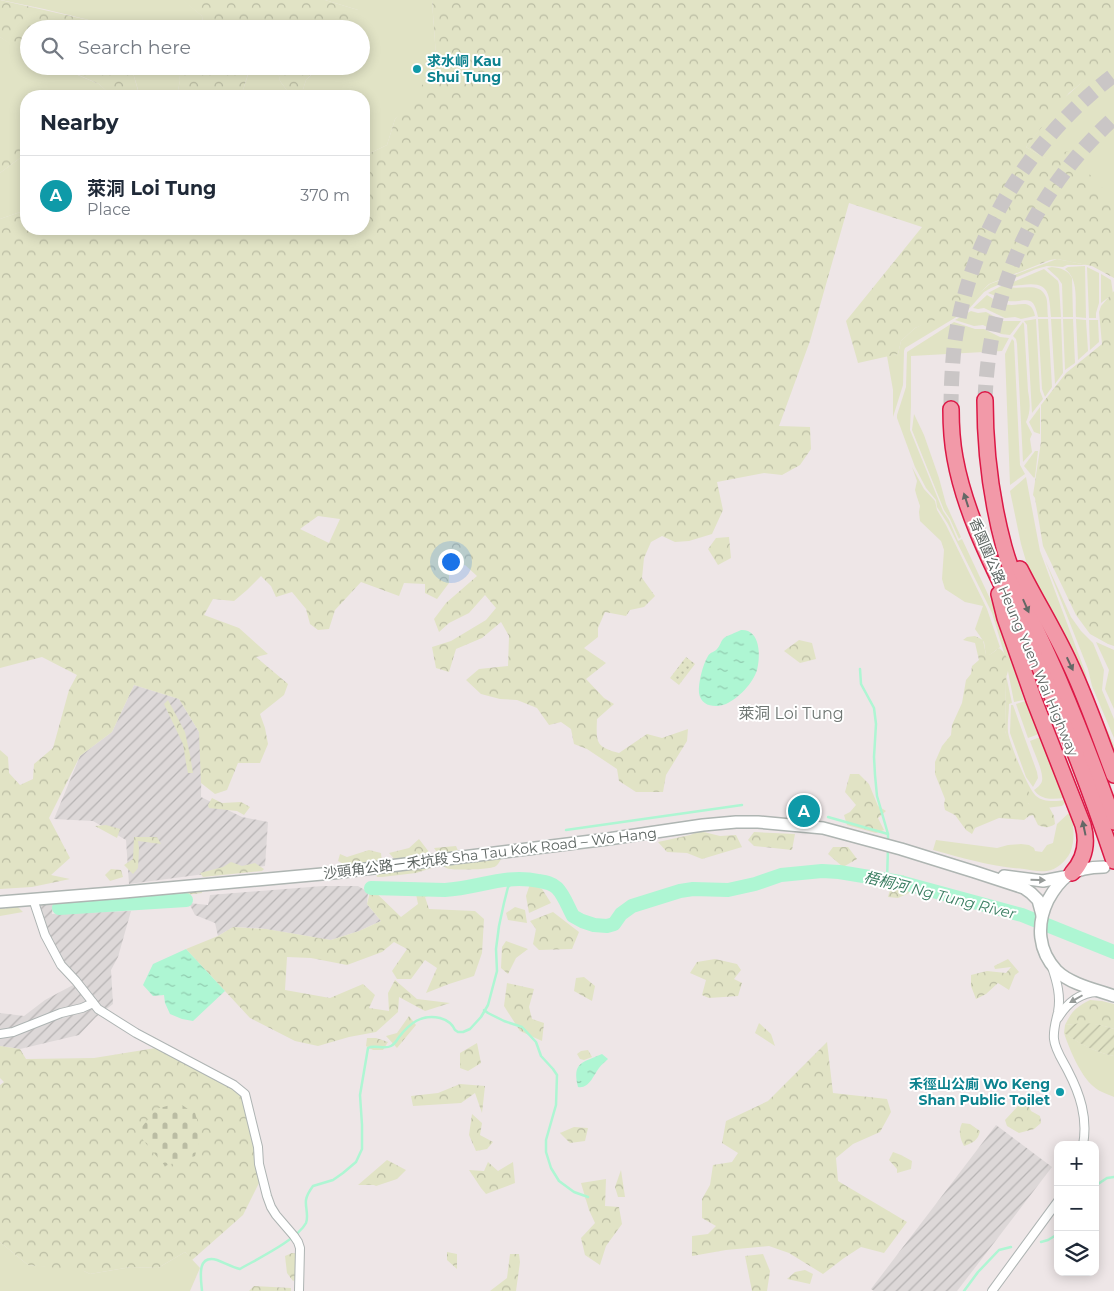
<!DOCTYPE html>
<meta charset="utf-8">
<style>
:root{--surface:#fff;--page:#f6f6f7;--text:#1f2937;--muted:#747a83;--line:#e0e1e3;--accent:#ea580c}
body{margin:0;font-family:Montserrat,"Noto Sans SC",sans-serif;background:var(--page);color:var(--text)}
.controls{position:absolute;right:15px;bottom:15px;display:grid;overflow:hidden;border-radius:10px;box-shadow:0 2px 12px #0003}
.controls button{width:45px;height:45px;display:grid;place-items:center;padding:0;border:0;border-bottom:1px solid var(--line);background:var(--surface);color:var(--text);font:25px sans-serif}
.you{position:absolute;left:450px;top:561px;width:18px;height:18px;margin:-12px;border:4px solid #fff;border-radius:50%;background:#1a73e8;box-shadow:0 0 0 8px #1a73e833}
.badge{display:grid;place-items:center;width:32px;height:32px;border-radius:50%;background:var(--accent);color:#fff;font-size:16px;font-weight:700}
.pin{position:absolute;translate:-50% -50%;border:2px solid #fff;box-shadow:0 1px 5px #0006}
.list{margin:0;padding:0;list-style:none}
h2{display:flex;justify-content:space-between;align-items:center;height:65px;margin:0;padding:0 20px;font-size:21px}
h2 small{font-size:16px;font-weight:400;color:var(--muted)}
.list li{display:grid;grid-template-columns:32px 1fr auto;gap:15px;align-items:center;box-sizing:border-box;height:80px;padding:0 20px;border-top:1px solid var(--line)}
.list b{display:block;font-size:19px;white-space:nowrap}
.list p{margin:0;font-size:16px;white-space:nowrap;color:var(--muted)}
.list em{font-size:16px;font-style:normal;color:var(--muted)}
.icon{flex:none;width:28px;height:28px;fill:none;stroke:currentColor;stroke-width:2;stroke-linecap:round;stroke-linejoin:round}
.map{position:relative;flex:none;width:1114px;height:1291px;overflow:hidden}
.search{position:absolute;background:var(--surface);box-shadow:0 2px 12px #0003;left:20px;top:20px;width:350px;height:55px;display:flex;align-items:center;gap:12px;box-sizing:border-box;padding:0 18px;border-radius:28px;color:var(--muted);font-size:19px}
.panel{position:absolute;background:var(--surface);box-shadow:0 2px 12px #0003;left:20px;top:90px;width:350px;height:145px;border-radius:20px}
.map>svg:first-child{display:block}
.industrial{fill:url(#industrial-furrows)}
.grass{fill:#e1e3c5}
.forest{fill:url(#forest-crowns);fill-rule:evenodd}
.cemetery{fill:url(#cemetery-stones)}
.park{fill:url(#park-dots)}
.garden{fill:url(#garden-furrows)}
.water{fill:url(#water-ripples)}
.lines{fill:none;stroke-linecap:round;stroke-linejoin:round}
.stream{stroke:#aef6d3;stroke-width:2.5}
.river{stroke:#aef6d3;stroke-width:14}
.highway-tunnel{stroke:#cac6c6;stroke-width:15;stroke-dasharray:15 8;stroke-linecap:butt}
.street-casing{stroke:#aeb4b3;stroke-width:10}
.secondary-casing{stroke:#aeb5b2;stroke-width:14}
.highway-casing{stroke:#dc1846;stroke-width:18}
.street{stroke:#fff;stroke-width:8}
.secondary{stroke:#fff;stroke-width:11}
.highway{stroke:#f299a8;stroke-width:15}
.oneway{fill:#646866}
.oneway2{fill:#969b99}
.culture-dot{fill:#0f9aa8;stroke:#fff;stroke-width:2}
.labels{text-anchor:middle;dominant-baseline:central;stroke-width:4;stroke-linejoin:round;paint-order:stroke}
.culture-label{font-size:14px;font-weight:bold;fill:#0d838f;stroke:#fff;text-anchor:start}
.street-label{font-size:14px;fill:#5d6562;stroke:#fff}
.water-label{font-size:15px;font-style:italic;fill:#3b7e62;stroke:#fff}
.quarter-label{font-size:16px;fill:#6f7673;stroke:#fff}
</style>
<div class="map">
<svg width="1114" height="1291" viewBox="0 0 1114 1291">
<defs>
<pattern id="industrial-furrows" width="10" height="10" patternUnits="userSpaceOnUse" patternTransform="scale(1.25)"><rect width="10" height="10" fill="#ddd8d8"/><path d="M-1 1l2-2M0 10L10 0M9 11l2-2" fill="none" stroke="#b6b3b3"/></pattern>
<pattern id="forest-crowns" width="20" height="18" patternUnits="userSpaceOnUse" patternTransform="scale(1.25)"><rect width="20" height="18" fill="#e1e3c5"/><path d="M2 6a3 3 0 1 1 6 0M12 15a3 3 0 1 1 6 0" fill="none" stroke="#babca3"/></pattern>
<pattern id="cemetery-stones" width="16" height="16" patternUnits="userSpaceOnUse" patternTransform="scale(1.25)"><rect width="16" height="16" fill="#e1e3c5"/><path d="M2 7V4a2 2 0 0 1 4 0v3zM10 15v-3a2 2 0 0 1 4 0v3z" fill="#babca3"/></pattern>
<pattern id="park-dots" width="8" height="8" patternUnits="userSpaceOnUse" patternTransform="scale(1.25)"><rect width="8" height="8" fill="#e1e3c5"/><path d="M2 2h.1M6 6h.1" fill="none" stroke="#babca3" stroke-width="1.8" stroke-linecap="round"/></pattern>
<pattern id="garden-furrows" width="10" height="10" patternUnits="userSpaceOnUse" patternTransform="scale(1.25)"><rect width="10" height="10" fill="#e1e3c5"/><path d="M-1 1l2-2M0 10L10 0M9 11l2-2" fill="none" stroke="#babca3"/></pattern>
<pattern id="water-ripples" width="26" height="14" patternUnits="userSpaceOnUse" patternTransform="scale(1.25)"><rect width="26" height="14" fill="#aef6d3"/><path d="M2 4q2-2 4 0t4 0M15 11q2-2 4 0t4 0" fill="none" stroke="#91cbaf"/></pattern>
</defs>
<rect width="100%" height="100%" fill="#eee6e7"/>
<g class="industrial">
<polygon points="134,685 179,699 202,737 201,797 242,817 268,822 265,866 129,884 126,840 93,821 54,819 80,756 112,732"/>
<polygon points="323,886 358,886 368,892 367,904 381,921 359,931 331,940 259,928 233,927 218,936 215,923 195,915 189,903 208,905 210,895"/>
<polygon points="53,902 52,914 131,911 118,957 111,970 113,1004 96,1017 79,1035 20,1049 0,1046 0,1013 24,1016 45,1000 73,985 54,962 31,908"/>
<polygon points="996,1125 1052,1167 974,1269 957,1291 874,1291 871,1289"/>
</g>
<g class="grass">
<polygon points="1,0 183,0 202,16 204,29 103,29 97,22 44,9"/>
<polygon points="325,0 432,0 436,56 453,61 395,119 387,145 364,156 364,96 301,96 306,80 320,66 361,66 361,29 336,29 334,26 358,10"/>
<polygon points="0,37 29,55 29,66 56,66 99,84 112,96 26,96 26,210 0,219 0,173 20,158 0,152"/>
<polygon points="1114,54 1114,198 1026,147 1062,100"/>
<polygon points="131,66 177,66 180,80 177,96 136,96 139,93"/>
<polygon points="243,66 277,66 280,81 291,96 241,96 248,75"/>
<polygon points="1057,259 1087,265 1067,265 1063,267 1047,266 1036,269 991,288 984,292 968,310 905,348 904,351 903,385 893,417 893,390 887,356 898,354 901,341 915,328 965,305 990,284"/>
<path d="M 1085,266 L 1086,318 L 1076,317 C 1075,302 1079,279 1065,269 L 1068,267 Z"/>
<path d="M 1052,267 C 1061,268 1068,270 1072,278 L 1073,317 L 1063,317 L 1062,284 L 1058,278 L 1047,268 Z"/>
<polygon points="1087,267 1099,273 1099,303 1096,313 1096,318 1089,318"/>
<path d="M 1044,269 L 1058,281 L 1059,285 L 1061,317 L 1051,317 C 1049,294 1050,281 1022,285 C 1016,285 1011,287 1006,285 Z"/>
<polygon points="1101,274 1111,280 1113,294 1101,303"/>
<path d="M 1003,285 C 1016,293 1039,279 1046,297 C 1048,302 1047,311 1048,317 L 1038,317 C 1033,292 1026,303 1008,301 C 1001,300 995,295 988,293 Z"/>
<path d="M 987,295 C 992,298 999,303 1005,304 C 1018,308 1031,296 1035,316 L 1021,319 L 1015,317 L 1005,318 L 984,308 L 978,309 L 973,308 Z"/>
<polygon points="971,311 978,313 986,312 1003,321 1021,321 1010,335 1001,334 983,325 974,326 955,320"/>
<polygon points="1036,319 1040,391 1043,399 1032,413 1027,325 1024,321"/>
<polygon points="1038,319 1048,319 1052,387 1045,397 1042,389"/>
<polygon points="1051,319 1061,319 1063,373 1055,384"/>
<polygon points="1063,319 1073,319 1075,363 1065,370"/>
<polygon points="1076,319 1086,320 1088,351 1078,360"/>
<polygon points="1089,320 1098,320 1099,342 1090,350"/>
<polygon points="954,322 975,329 984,329 1000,337 1009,338 1002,351 911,356 911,406 910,430 943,511 949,520 958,541 962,539 993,605 1024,700 1014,702 1005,656 992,613 948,524 937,507 936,500 926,488 915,467 897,418 897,415 906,387 907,352"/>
<path d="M 1023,322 L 1024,324 L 1028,391 C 1030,402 1031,412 1026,422 L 1032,434 L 1030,439 L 1032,452 L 1023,462 L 1017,344 L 1016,339 L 1013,336 Z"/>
<polygon points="1012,339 1014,341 1020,465 1025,474 1010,485 1005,354"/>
<polygon points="1040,407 1040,434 1034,432 1029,422"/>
<polygon points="914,414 924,435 939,478 946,504 961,537 959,539 950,519 944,510 912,430"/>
<polygon points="1035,451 1038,451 1035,477 1034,478 1024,466"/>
<polygon points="912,467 924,489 935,501 937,510 946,525 987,609 1000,647 991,654 986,656 984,642 975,629 983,606 965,602 945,589 942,579 944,550 941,541 920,521 919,512 920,506 917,497 915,490 917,481"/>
<polygon points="1026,477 1040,551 1086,674 1089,689 1114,745 1114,763 1076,668 1028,568 1021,544 1010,491"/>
<polygon points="1045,560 1071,617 1081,631 1093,643 1104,670 1102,690 1114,719 1114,738 1092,686 1088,669"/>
<polygon points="1096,642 1114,650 1114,709 1105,689 1109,670"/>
<path d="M 1006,675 L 1012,703 L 1009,704 C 1009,713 1007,723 1008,732 C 1009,742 1028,789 1036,796 C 1044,803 1057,801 1066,800 L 1067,801 L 1062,806 L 1038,809 L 1031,807 L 1028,803 L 1005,731 Z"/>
<polygon points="1025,701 1039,734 1028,738 1016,704"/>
<polygon points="1011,705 1013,705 1037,772 1038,778 1033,787 1026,777 1010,733"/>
<path d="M 1040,737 L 1056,773 L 1065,798 C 1053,799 1042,801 1034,790 C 1037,788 1041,785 1042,781 C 1044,772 1033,750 1030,741 Z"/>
<path d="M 1071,811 C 1073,824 1076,839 1070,853 C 1066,861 1056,870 1047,871 C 1039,872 1031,870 1024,869 C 992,867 963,858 933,850 L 936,840 L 997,848 L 1008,845 L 1021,844 L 1029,845 L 1034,848 L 1035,851 L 1042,852 L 1047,845 L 1053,843 L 1057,824 Z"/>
<path d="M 1064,1033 C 1080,1043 1096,1053 1114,1056 L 1114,1097 C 1107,1094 1098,1091 1093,1086 C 1080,1075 1069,1048 1064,1033 Z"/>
<polygon points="0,1242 28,1265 80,1269 90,1274 131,1267 158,1268 185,1252 200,1268 190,1291 0,1291"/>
</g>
<g class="forest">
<polygon points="0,0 97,22 103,29 29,29 29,54 19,50 0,37"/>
<polygon points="182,0 325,0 358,10 356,21 334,26 336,29 204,29 202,16"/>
<path d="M 432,0 L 1114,0 L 1114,57 L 1069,93 L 1026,147 L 1045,158 L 1068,151 L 1106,192 L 1114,196 L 1114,278 L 1092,266 L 1057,259 L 1050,260 L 989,284 L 966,306 L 943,317 L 915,328 L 901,341 L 898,354 L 858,363 L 846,321 L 922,227 L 849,203 L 810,341 L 779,426 L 810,427 L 811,449 L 800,465 L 782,475 L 764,473 L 717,482 L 723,510 L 712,534 L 689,541 L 675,542 L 662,536 L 651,542 L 644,558 L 642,578 L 655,596 L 644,607 L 630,610 L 626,616 L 605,612 L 598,628 L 598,637 L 584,648 L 606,663 L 586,679 L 604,698 L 614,704 L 597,719 C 596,743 596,747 619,753 L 647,734 L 662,738 L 688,729 L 687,741 L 666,775 L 663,792 L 636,792 L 619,781 L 617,769 L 587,749 L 574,744 L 571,729 L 561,722 L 549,725 L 537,708 L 517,700 L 500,699 L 481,694 L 466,680 L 479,669 L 508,666 L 509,636 L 501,622 L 482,638 L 456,649 L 449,672 L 436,668 L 432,647 L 451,641 L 486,620 L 496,608 L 485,595 L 469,613 L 449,623 L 439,632 L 434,619 L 446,603 L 477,576 L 465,565 L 449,571 L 449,583 L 437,599 L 425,593 L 425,584 L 404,583 L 399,596 L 361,582 L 335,610 L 329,629 L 318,630 L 310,624 L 306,609 L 292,592 L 276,597 L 271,586 L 261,576 L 247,590 L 234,601 L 213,599 L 204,615 L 239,628 L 268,654 L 256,657 L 288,684 L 284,695 L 260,714 L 265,728 L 268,744 L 260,763 L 238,763 L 227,790 L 215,794 L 201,783 L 199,732 L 179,699 L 134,685 L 112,732 L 80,756 L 49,818 L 70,858 L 51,875 L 70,879 L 32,887 L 0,889 L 0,750 L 8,757 L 9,773 L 20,785 L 33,779 L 34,764 L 53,748 L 69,690 L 77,675 L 42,657 L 0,668 L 0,219 L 26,210 L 26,229 L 364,229 L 364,156 L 387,145 L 395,119 L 431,74 L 436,56 ZM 318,516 L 340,519 L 329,543 L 300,529 Z"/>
<polygon points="58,66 131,66 139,94 136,96 112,96 99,84"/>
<polygon points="177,66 243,66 248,74 243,90 229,96 177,96 180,80"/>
<polygon points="277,66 319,66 306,80 301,96 291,96 280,81"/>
<polygon points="21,148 20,158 0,173 0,152"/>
<polygon points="1114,291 1114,646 1108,644 1090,634 1076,615 1043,546 1035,498 1033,495 1041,442 1041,405 1066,373 1102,344 1099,312 1101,306"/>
<polygon points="729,537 731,558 718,565 708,549 716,538"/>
<path d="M 975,636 L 983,640 L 986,655 L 991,654 L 999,648 C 1008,655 1011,666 1006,677 L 1005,731 L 1030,795 L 1028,803 C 1034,810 1041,808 1049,807 L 1054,816 L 1055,824 C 1049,828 1045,828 1038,825 L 1033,815 L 1029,816 L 1024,820 L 999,818 L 975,828 L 972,834 L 966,830 L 955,815 L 945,810 L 944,805 L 945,799 L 935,774 L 935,762 L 942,746 L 951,735 L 952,725 L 962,703 L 966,680 L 971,674 L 972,666 L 979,660 L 975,643 L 963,640 L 967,637 Z"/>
<polygon points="799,640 812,643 816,659 800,663 784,651"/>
<polygon points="168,700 185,732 190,755 193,773 188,773 186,763 183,744 164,704"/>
<polygon points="850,774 859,774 869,784 878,806 886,811 878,818 884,830 876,833 847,825 844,815 850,812 856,805 845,792"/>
<polygon points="212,798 222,803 241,802 250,807 244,815 237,811 209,808 208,805"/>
<polygon points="106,825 120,829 117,838 95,826"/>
<polygon points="700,831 720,836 736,835 742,847 702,859 687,853 667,852 658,842 690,835"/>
<polygon points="754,832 795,834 792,850 754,846 748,840"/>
<polygon points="134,837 157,837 161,844 138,841 139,848 138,868 133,874 124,865 133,859"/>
<polygon points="419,839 429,852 396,861 389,853 409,848"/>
<polygon points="456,846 459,853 439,855 434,848"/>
<polygon points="833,847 848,847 857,859 843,867 828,854"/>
<polygon points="369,850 381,853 382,863 350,867 338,861 340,854 347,857"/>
<path d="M 504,853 C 502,857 499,864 496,866 C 491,870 455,870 449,869 C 445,868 442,865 439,862 Z"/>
<polygon points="231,862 242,866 255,863 264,869 262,871 203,877 200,873 223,867"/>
<polygon points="422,864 432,868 416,873 382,877 377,877 374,865"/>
<polygon points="111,869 121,870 123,877 110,881 105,875"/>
<path d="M 904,875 L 909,893 L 898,898 L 888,897 C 891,885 893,879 904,875 Z"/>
<polygon points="530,884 542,889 551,903 529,913 526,896"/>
<polygon points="201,887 202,893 158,898 152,897 146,893"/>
<polygon points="371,888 401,917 418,904 416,894 422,890 445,890 425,897 429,909 475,911 484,919 482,953 474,976 449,984 426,993 437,968 425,960 411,979 397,979 392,971 407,949 394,942 382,952 347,965 311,958 287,957 285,990 330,998 363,984 375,995 369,1008 389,1011 388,993 395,980 417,999 450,1003 425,1011 399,997 398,1012 376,1032 349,1037 318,1046 295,1041 250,1018 186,949 218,936 233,927 266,929 331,940 359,931 381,921 367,904"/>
<polygon points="125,896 142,902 142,907 130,901 86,905 76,910 56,910 55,904 65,900"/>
<polygon points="13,902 23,912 0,916 0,906 6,909 8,903"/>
<polygon points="515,907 525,910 527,923 508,920 506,913"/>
<polygon points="553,912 579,932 572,949 539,950 533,944 536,929 530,921"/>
<polygon points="506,941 528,949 516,958 508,974 501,968 502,947"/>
<polygon points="715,959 737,964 741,970 734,979 742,983 738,996 709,998 702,995 706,980 690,973 697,962"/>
<polygon points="1008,959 1019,972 1015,975 1009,990 998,983 986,994 976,999 971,986 971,975 987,971 1006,973 1011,967 995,969 994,966"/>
<polygon points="584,977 595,986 592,1001 574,991 576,978"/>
<polygon points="507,983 534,989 529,1007 532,1019 544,1023 542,1041 520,1031 504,1006"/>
<path d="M 1090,1000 L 1102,1001 L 1114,1004 L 1114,1029 C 1098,1023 1082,1023 1065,1025 C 1072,1011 1076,1007 1090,1000 Z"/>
<polygon points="409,1016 416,1025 397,1048 386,1036 397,1033"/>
<polygon points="759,1023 771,1034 775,1046 755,1033"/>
<polygon points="367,1038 376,1038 388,1042 383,1050 373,1050 366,1046"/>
<polygon points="827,1042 833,1093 887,1099 891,1112 880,1132 853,1144 836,1158 838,1181 907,1222 884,1253 861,1247 844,1258 823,1274 789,1253 769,1246 726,1250 692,1256 692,1236 708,1234 716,1226 702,1218 702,1199 710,1185 713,1165 732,1162 738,1153 722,1143 726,1121 768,1101"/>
<polygon points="477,1043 481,1063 468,1071 460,1068 460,1053"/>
<polygon points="0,1046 20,1049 26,1059 94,1058 162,1047 245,1094 262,1177 243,1215 192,1260 185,1252 158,1268 131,1267 90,1274 84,1271 28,1265 0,1242 0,1085 4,1082 0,1078"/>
<polygon points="588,1050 592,1057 584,1060 580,1059 577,1054 581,1051"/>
<polygon points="460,1084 485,1086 482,1113 475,1093 461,1103 413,1106 411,1096 438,1093"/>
<polygon points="1027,1102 1031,1111 1040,1116 1041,1123 1034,1129 1019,1133 1007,1126 1005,1120 1018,1106"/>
<polygon points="472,1114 482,1123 480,1135 493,1142 487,1149 476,1151 469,1135"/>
<path d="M 962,1123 L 970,1124 L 980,1131 C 978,1141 972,1143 964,1146 C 960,1138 958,1131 962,1123 Z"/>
<polygon points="574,1127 588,1128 585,1141 570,1143 560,1133"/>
<polygon points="893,1152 901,1155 912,1161 911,1169 897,1173 897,1169 889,1160"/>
<polygon points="387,1160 406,1170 397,1179 376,1186 374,1185 358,1185"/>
<polygon points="488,1162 498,1171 513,1162 515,1183 486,1194 481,1188 469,1170 484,1171"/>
<polygon points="621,1170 625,1197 618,1197 615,1187"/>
<polygon points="606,1179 605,1206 619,1207 622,1224 606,1246 600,1265 585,1255 581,1238 595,1223 589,1210 581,1183"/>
<polygon points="447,1252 457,1254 457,1269 447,1260"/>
<polygon points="292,1253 300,1254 299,1278 293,1281 287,1273 285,1256"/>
<polygon points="510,1254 519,1254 520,1262 516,1291 490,1291 507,1278"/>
<polygon points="763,1254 770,1271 767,1291 752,1291 745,1256"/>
<polygon points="805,1270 813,1274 810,1284 787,1279 795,1272"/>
<polygon points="254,1286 291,1288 291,1291 249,1291"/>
</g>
<polygon class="cemetery" points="178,1103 195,1113 201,1133 195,1156 165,1166 143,1140 142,1127 156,1109"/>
<polygon class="park" points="686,657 695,664 679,685 670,678"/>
<path class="garden" d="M 1082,1023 C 1093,1023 1104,1025 1114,1029 L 1114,1056 C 1096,1053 1079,1043 1064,1033 L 1065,1025 Z"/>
<g class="water">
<path d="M 741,630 C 760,629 761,655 757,670 C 753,683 739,698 726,704 C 716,708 701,707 699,693 C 698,683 703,664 708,656 C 710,652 715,652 717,649 C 720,646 721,641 723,639 C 727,635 736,633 741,630 Z"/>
<polygon points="186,949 225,991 193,1021 182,1019 170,1014 165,1003 164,995 153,996 143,985 153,964"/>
<path d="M 602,1054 L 608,1059 C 605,1062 601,1065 599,1068 C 593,1076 589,1089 578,1087 C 572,1062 582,1063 602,1054 Z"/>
</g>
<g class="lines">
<g class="stream">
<polyline points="860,669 861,684 874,708 876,724 874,757 875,775 877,796 888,834 888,843"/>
<polyline points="828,817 888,834"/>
<polyline points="566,830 742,805"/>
<polyline points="887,880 888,848"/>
<polyline points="484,1010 488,1013 504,1021 522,1027 536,1042 541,1056 553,1069 557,1075 556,1105 546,1140 546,1152 551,1168 559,1181 574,1192 588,1197"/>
<polyline points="1095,1186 1107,1178 1114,1177"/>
<polyline points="1041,1242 1048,1240 1058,1234"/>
<path d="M 202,1291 C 201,1279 196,1254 217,1260 C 225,1263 232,1267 240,1269 C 257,1259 297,1240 306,1223 C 309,1216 305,1207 306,1200 C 307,1194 310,1190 313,1186 L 333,1180 L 343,1173 L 356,1162 L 362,1149 L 362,1125 L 360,1095 L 368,1048 C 375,1044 384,1050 391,1046 C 395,1044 397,1040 399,1037 C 410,1023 421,1014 440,1018 C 447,1020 452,1023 455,1030 L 458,1032 L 463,1032 L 470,1029 L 481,1017 L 488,1005 L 497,971 L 496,949 L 499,926 L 504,903 L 508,887 L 517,878"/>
<polyline points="964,1291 978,1272 999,1250 1011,1247"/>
</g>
<g class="river">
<path d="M 371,888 L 445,890 C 479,888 504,874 539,881 C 545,882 552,883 557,888 C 564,895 568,907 573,916 L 582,921 L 594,925 L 607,926 L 614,924 L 621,914 L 632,906 L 680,891 L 693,889 L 728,890 L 755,884 L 781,875 L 822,871 L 839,872 L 900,882 L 1022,915 L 1114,952"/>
<polyline points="59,908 186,900"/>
</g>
<g class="highway-tunnel">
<path d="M 985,400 C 989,290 1033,192 1114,118"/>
<path d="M 951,409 C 951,389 952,369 954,348 C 968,240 1028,140 1114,75"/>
</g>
<g class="street-casing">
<g id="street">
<polyline points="33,899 45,935 61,965 76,981 98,1009 136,1033 234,1085 245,1094 258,1147 259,1164 267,1196 271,1207 276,1215 294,1236 298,1242 300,1248 299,1291"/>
<path d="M 1052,967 C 1057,982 1061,996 1058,1012 C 1056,1021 1053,1030 1054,1039 C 1055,1050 1063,1061 1068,1071 C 1080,1094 1088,1118 1083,1145"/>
<path d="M 1058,1018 C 1067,1003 1079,993 1097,992"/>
<polyline points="0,1034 13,1032 61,1013 82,1008 93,1003"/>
<polyline points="992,1291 1058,1201"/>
</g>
</g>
<g class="secondary-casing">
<g id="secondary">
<path d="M 1104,867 C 1092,867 1078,869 1067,876 C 1059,882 1053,891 1048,900 C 1036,925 1038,951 1057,971 C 1070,984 1097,990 1114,996"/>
<polyline points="1004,876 1043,881 1064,877"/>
<polyline points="0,902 124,892 333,873 608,839 703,825 736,822 758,822 823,828 901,849 975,872 1024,888 1031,893 1038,900 1042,915"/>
</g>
</g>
<g class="highway-casing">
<g id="highway">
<path d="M 985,400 C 985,449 991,499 1004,547 C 1017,593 1040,636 1059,680 C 1079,727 1097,774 1114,822"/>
<path d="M 951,409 C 951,426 952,442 955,458 C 964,508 987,555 1009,600 C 1019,622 1029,644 1039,666 C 1067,729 1092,795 1114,861"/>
<path d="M 1020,569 C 1036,601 1055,631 1070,664 C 1087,700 1100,738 1114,775"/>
<path d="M 999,594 L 1005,618 L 1034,700 L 1083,825 C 1088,843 1085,859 1072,873"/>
</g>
</g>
<use href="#street" class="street"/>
<use href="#secondary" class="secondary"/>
<use href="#highway" class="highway"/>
</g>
<defs><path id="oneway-solid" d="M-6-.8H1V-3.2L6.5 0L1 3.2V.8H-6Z" transform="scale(1.25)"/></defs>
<g class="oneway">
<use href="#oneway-solid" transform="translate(966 500) rotate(-108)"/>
<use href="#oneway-solid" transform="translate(1026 606) rotate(66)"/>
<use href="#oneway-solid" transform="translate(1070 664) rotate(65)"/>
<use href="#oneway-solid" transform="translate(1084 828) rotate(-102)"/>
</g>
<g class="oneway2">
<use href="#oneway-solid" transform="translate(1038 880) rotate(2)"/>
<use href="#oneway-solid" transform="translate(1076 999) rotate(150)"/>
</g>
<g class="culture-dot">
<circle cx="417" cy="69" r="5"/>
<circle cx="1060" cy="1092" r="5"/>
</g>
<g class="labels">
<g class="culture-label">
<text x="427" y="61">求水峒 Kau<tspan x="427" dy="16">Shui Tung</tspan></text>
<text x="1050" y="1084" text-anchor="end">禾徑山公廁 Wo Keng<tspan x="1050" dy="16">Shan Public Toilet</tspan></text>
</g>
<g class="street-label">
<text transform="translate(1024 637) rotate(67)">香園圍公路 Heung Yuen Wai Highway</text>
<text transform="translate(490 853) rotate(-7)">沙頭角公路－禾坑段 Sha Tau Kok Road – Wo Hang</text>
</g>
<g class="water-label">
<text transform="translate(940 895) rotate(14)">梧桐河 Ng Tung River</text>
</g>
<g class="quarter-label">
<text x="791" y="713">萊洞 Loi Tung</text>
</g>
</g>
</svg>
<div class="controls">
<button>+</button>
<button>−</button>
<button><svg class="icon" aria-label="layers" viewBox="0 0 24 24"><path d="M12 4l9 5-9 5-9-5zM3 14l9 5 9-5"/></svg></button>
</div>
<div class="you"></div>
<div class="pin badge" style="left:804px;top:811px;background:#0f9aa8">A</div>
<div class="search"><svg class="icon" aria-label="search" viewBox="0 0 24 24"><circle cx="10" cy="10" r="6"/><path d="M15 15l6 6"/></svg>Search here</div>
<section class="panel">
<h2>Nearby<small></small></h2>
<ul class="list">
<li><span class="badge" style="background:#0f9aa8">A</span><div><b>萊洞 Loi Tung</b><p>Place</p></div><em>370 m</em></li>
</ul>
</section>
</div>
